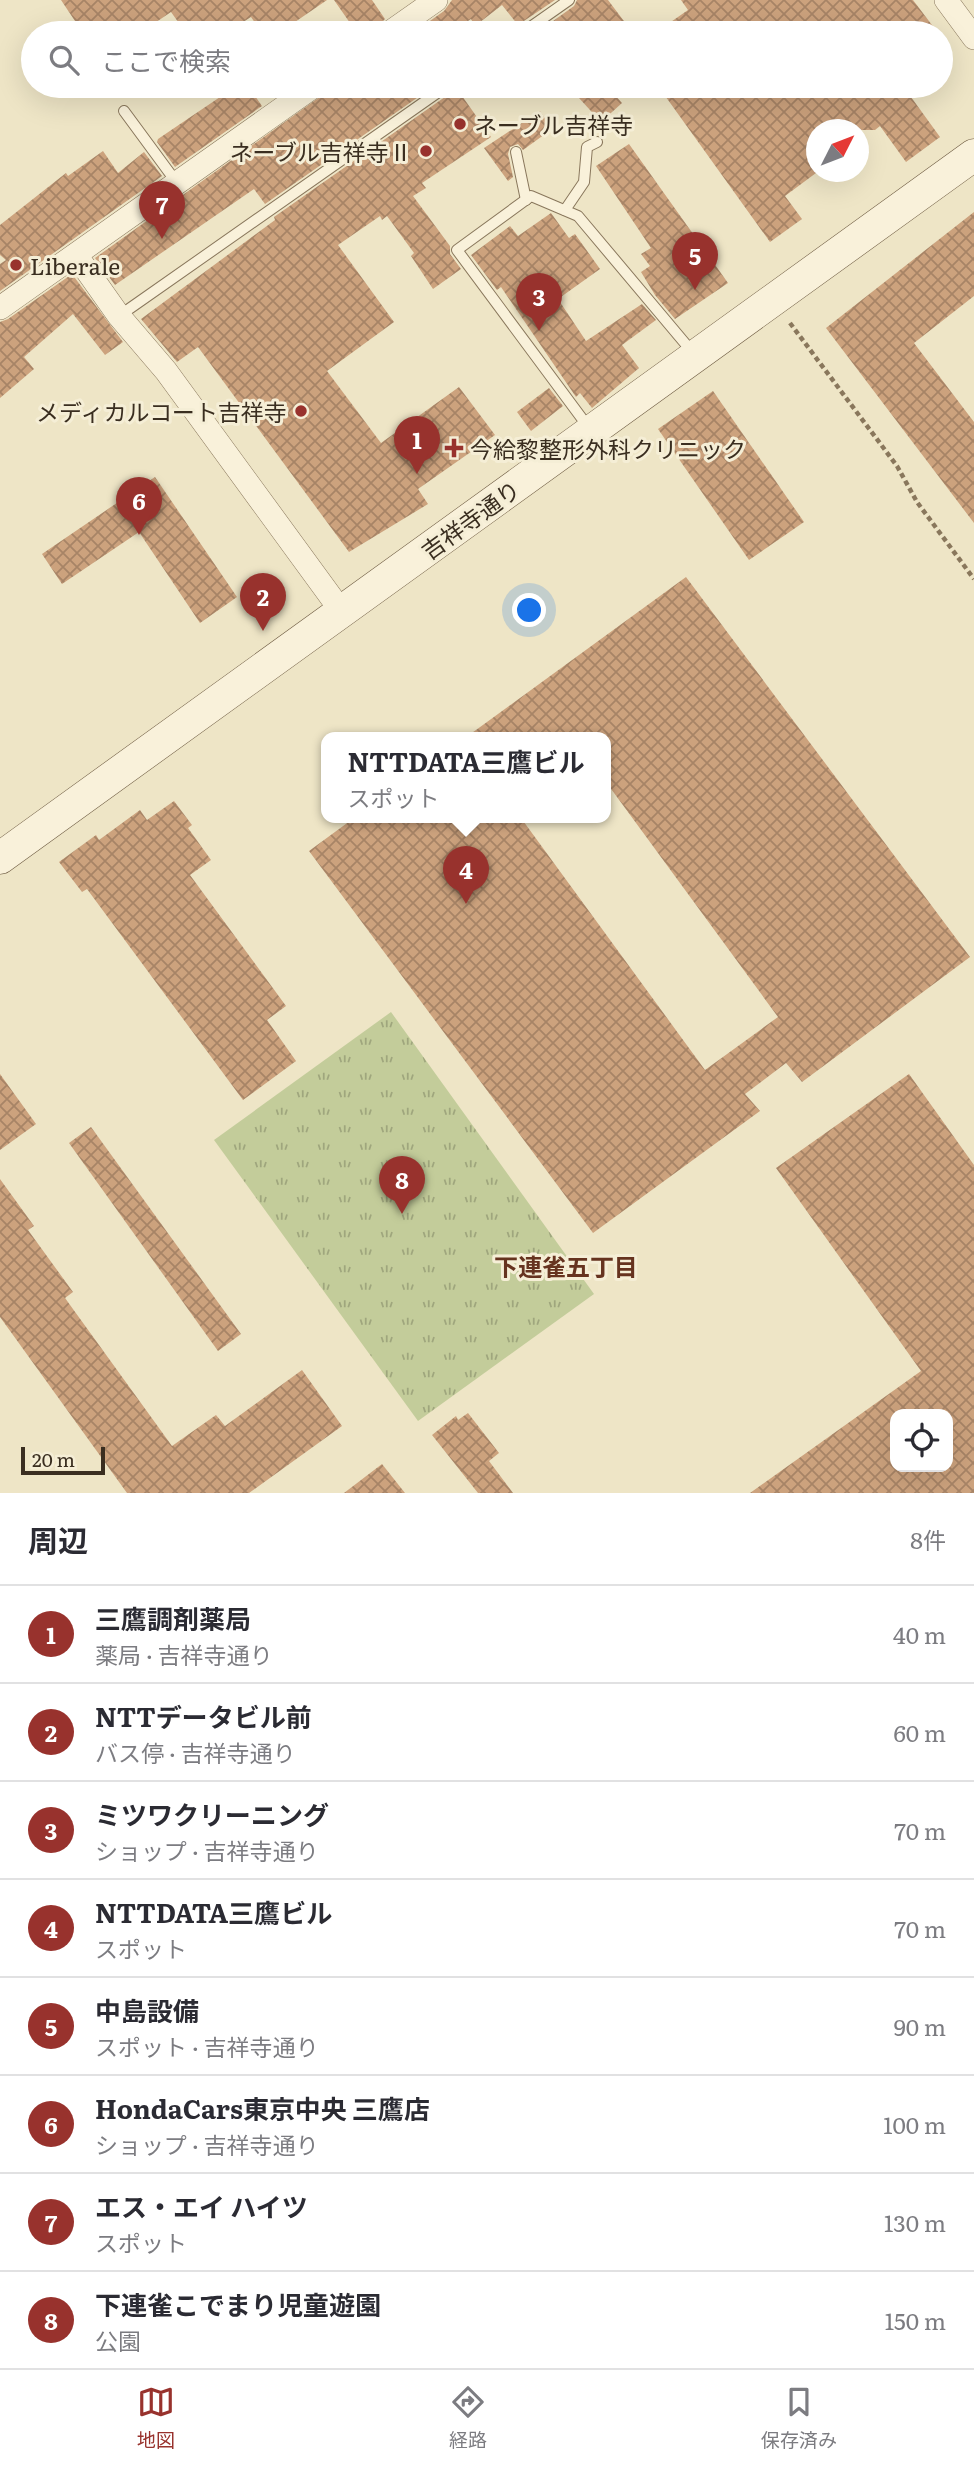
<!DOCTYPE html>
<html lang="ja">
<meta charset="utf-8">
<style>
:root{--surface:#fff;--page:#f2f2f3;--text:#2b2b33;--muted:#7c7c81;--line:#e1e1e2;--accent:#98322d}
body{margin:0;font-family:Literata,"Noto Sans JP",serif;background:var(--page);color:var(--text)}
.controls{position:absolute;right:21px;bottom:21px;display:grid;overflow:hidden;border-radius:14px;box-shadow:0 7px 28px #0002}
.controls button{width:63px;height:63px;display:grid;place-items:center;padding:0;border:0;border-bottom:2px solid var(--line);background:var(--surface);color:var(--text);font:35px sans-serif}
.compass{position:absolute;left:806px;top:119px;width:63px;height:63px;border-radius:50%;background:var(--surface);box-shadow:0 7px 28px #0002;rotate:48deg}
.scale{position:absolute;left:21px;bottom:18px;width:84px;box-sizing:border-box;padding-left:7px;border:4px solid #3a2e20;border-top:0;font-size:19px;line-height:24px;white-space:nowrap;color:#3a2e20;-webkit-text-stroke:5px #f5eed6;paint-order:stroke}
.you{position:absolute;left:530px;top:611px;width:24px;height:24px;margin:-18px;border:5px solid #fff;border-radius:50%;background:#1a73e8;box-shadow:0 0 0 10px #1a73e833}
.badge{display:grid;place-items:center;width:46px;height:46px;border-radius:50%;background:var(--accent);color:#fff;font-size:23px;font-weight:700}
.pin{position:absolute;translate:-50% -58px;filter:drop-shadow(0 2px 4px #0008)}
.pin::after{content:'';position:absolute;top:37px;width:24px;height:21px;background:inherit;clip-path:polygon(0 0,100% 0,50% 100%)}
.popup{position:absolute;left:321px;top:732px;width:290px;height:91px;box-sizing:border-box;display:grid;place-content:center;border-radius:14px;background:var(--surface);filter:drop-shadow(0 2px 5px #0005);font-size:23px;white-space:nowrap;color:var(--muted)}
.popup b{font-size:26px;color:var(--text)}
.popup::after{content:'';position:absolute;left:50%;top:100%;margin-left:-14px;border:14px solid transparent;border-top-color:var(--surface)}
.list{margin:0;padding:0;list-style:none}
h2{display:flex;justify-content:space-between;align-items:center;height:91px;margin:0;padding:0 28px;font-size:30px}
h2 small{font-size:23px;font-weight:400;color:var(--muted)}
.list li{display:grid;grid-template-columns:46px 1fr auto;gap:21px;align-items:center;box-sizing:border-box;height:98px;padding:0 28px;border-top:2px solid var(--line)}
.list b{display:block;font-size:26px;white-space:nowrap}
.list p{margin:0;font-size:23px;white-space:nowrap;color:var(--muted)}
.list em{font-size:23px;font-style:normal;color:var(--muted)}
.icon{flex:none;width:38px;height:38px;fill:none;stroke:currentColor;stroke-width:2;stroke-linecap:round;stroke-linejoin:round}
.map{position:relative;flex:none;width:974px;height:1493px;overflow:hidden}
.search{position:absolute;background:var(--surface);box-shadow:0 7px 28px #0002;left:21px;right:21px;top:21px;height:77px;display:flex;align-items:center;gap:18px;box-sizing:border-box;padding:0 24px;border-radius:38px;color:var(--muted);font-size:26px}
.sheet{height:875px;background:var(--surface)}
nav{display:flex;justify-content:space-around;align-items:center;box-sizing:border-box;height:98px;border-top:2px solid var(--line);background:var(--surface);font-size:19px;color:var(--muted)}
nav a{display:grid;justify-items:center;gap:4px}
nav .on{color:var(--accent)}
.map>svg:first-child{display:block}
.park{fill:url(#park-tufts)}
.building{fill:url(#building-cross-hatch);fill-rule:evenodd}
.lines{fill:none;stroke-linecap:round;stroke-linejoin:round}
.service-casing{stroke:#89775c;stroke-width:12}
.minor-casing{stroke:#89775c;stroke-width:24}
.secondary-casing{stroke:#6b583f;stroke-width:33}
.path{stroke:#89775c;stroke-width:4.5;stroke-dasharray:5 3.5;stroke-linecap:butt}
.service{stroke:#f9f1da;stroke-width:10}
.minor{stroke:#f9f1da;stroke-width:23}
.secondary{stroke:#f9f1da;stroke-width:32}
.poi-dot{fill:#98322d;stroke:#f5eed6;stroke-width:2.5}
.labels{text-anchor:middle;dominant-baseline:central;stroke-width:6;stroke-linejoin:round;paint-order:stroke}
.poi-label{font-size:23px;fill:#3a2e20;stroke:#f5eed6;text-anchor:start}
.street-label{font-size:23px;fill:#3a2e20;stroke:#f5eed6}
.neighbourhood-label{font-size:24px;font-weight:bold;fill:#66331f;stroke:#f5eed6}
</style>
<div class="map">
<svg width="974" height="1493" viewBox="0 0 974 1493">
<defs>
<pattern id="park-tufts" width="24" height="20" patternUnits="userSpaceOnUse" patternTransform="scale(1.75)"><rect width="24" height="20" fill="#c3cc9a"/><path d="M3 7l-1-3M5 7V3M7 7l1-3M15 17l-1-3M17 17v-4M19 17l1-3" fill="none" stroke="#9fa67d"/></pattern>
<pattern id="building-cross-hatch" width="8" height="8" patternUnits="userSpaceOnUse" patternTransform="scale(1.75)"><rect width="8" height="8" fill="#cca27d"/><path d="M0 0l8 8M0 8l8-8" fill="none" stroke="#a78466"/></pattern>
</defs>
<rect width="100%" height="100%" fill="#eee5c6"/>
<polygon class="park" points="391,1012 594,1294 418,1421 214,1140"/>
<g class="building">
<polygon points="61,0 327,0 279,33 262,33 251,17 226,33 186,33 171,12 140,33 83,33"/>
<polygon points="334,0 372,0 385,19 377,27 375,33 357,33"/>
<polygon points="452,0 555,0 518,25 502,5 475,26 471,19 450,33 413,33 444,11"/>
<polygon points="577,0 608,0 633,33 544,33 542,29 574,6"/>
<polygon points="681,0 913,0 938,33 655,33 688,10"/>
<polygon points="217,86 248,86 262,106 175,167 157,142 158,139 223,95"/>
<polygon points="335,86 434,86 265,204 254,189 115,285 95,258"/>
<polygon points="455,86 491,137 422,183 426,188 413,196 450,246 450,254 461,269 433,289 411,256 414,253 387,216 382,220 380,216 338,245 394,322 327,371 381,443 459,387 495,435 418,489 428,504 349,552 198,347 177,362 141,319 275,220 274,217 452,92"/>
<polygon points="568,86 607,86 622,103 601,122"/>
<polygon points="658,86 903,86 940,137 906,162 880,126 875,130 816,130 816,173 785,196 802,219 770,242"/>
<polygon points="540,111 552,129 523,150 518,144 510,147 508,154 513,177 508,181 484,148"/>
<polygon points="629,144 728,283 675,319 655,295 641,272 650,266 641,254 651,248 596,166"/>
<polygon points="103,151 118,173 144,152 162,176 0,291 0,264 6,260 0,255 0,225 66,173 68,176"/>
<polygon points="974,212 974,296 914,343 974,422 974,523 826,328"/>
<polygon points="551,213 569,238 575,234 600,269 558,299 586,341 642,304 656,320 622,345 639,368 592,408 580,393 576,397 501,287 497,290 471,255 510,226 518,236"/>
<polygon points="72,274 123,342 105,355 73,314 24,357 34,369 0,398 0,322 8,319"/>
<polygon points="549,388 563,406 531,431 517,412"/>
<polygon points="713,391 804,522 749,560 658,429"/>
<polygon points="155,477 237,597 200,623 139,532 62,584 42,554"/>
<polygon points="686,577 970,957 802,1082 786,1063 745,1094 760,1111 593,1233 309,851 354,818 521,818 705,1070 778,1017 606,782 606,738 465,738"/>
<polygon points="174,801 192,825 188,828 211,860 190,875 286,1006 267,1020 296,1061 243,1100 87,889 82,892 59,862 96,835 99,840 140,810 147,820"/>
<polygon points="0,1074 36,1124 0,1150"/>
<path d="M 909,1074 L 974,1165 L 974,1493 L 750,1493 L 921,1371 L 776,1168 ZM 895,1414 L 948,1414 L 948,1467 L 895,1467 Z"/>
<polygon points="91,1127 241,1334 218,1351 69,1143"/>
<polygon points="0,1179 34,1226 28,1230 73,1292 65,1298 172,1446 216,1415 225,1426 302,1370 342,1426 249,1493 127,1493 0,1317"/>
<polygon points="468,1413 499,1453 489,1461 513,1493 478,1493 432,1435 456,1416 458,1420"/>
<polygon points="382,1464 405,1493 344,1493"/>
</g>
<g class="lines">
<g class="service-casing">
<g id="service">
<polyline points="522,33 569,0"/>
<polyline points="124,111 177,183"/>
<polyline points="516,152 526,200"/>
<polyline points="565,210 584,182 587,147 597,142"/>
<polyline points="119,316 447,86"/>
<polyline points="589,428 457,250 531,196 578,216 694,354"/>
</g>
</g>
<g class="minor-casing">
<g id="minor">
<polyline points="946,0 974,38"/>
<polyline points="389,33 436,0"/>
<polyline points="76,255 119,316 166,371 342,612"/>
<polyline points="0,308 314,86"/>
</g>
</g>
<g class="secondary-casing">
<polyline id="secondary" points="0,858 974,155"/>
</g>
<polyline class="path" points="790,323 897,466 917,502 974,579"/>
<use href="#service" class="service"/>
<use href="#minor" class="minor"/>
<use href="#secondary" class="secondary"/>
</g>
<g class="poi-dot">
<circle cx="460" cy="124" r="7"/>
<circle cx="426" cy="151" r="7"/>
<circle cx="16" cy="265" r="7"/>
<circle cx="301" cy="411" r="7"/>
<path d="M450.5 437.5h7v7h7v7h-7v7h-7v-7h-7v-7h7z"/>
</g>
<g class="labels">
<g class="poi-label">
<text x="474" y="124">ネーブル吉祥寺</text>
<text x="412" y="151" text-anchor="end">ネーブル吉祥寺Ⅱ</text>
<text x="30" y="265">Liberale</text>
<text x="287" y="411" text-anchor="end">メディカルコート吉祥寺</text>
<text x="470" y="448">今給黎整形外科クリニック</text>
</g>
<g class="street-label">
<text transform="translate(470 519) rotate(-36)">吉祥寺通り</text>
</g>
<g class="neighbourhood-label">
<text x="566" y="1265">下連雀五丁目</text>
</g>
</g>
</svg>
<div class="controls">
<button><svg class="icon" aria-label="locate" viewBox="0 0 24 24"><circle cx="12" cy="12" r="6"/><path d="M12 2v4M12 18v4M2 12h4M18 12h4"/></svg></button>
</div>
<svg class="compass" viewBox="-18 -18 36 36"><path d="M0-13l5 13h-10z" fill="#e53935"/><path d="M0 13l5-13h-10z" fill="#7c7c81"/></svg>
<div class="scale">20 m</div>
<div class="you"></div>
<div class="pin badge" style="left:417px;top:474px">1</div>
<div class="pin badge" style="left:263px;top:631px">2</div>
<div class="pin badge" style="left:539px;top:331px">3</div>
<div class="pin badge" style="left:466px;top:904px">4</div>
<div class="popup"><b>NTTDATA三鷹ビル</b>スポット</div>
<div class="pin badge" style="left:695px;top:290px">5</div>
<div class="pin badge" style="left:139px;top:535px">6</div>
<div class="pin badge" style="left:162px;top:239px">7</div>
<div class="pin badge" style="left:402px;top:1214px">8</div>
<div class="search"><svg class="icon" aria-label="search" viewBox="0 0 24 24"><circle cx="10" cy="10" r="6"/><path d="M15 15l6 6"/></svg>ここで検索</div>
</div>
<section class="sheet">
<h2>周辺<small>8件</small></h2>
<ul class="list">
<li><span class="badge">1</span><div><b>三鷹調剤薬局</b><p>薬局 · 吉祥寺通り</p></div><em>40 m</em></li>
<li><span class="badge">2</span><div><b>NTTデータビル前</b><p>バス停 · 吉祥寺通り</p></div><em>60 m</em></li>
<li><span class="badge">3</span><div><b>ミツワクリーニング</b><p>ショップ · 吉祥寺通り</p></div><em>70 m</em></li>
<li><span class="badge">4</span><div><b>NTTDATA三鷹ビル</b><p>スポット</p></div><em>70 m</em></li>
<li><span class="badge">5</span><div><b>中島設備</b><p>スポット · 吉祥寺通り</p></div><em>90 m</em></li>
<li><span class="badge">6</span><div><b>HondaCars東京中央 三鷹店</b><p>ショップ · 吉祥寺通り</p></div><em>100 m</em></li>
<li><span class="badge">7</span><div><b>エス・エイ ハイツ</b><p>スポット</p></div><em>130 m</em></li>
<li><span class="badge">8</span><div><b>下連雀こでまり児童遊園</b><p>公園</p></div><em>150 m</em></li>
</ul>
</section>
<nav>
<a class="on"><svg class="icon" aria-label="map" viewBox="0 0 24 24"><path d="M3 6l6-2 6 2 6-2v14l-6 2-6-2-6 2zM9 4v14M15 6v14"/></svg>地図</a>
<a><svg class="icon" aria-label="directions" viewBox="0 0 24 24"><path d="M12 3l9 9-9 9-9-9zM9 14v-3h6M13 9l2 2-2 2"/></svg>経路</a>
<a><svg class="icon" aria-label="saved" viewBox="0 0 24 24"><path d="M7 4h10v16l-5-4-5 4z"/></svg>保存済み</a>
</nav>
